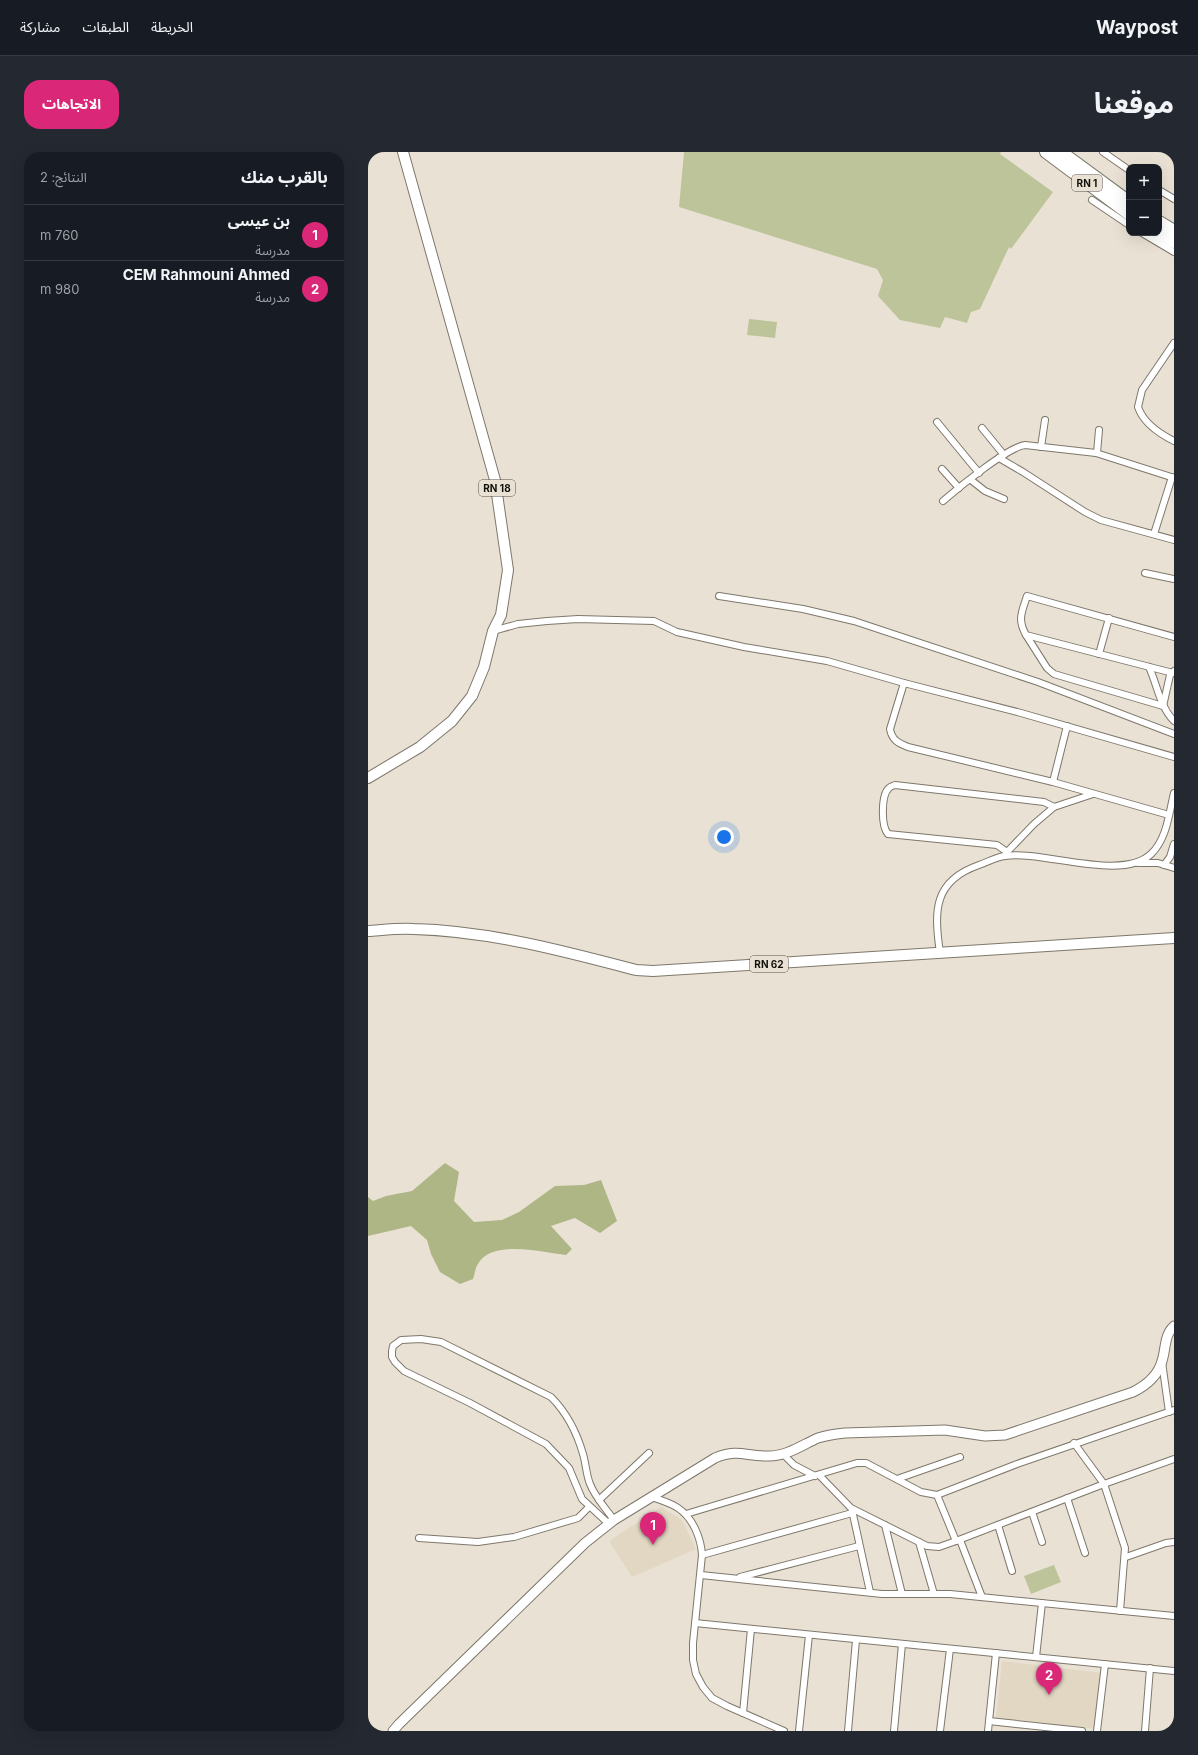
<!DOCTYPE html>
<html lang="ar">
<meta charset="utf-8">
<style>
:root{--surface:#171b24;--page:#242831;--text:#f1f3f6;--muted:#9ea1a6;--line:#363941;--accent:#db2777}
body{margin:0;font-family:Inter,"Noto Sans Arabic",sans-serif;background:var(--page);color:var(--text);direction:rtl}
.controls{position:absolute;right:12px;top:12px;display:grid;overflow:hidden;border-radius:8px;box-shadow:0 4px 16px #0002}
.controls button{width:36px;height:36px;display:grid;place-items:center;padding:0;border:0;border-bottom:1px solid var(--line);background:var(--surface);color:var(--text);font:20px sans-serif}
.you{position:absolute;left:356px;top:685px;width:14px;height:14px;margin:-10px;border:3px solid #fff;border-radius:50%;background:#1a73e8;box-shadow:0 0 0 6px #1a73e833}
.badge{display:grid;place-items:center;width:26px;height:26px;border-radius:50%;background:var(--accent);color:#fff;font-size:13px;font-weight:700}
.pin{position:absolute;translate:-50% -33px;filter:drop-shadow(0 1px 2px #0008)}
.pin::after{content:'';position:absolute;top:21px;width:14px;height:12px;background:inherit;clip-path:polygon(0 0,100% 0,50% 100%)}
.list{margin:0;padding:0;list-style:none}
h2{display:flex;justify-content:space-between;align-items:center;height:52px;margin:0;padding:0 16px;font-size:17px}
h2 small{font-size:13px;font-weight:400;color:var(--muted)}
.list li{display:grid;grid-template-columns:26px 1fr auto;gap:12px;align-items:center;box-sizing:border-box;height:56px;padding:0 16px;border-top:1px solid var(--line)}
.list b{display:block;font-size:15px;white-space:nowrap}
.list p{margin:0;font-size:13px;white-space:nowrap;color:var(--muted)}
.list em{font-size:13px;font-style:normal;color:var(--muted)}
.map{position:relative;flex:none;width:806px;height:1579px;overflow:hidden;direction:ltr;border-radius:16px}
header{display:flex;align-items:center;gap:24px;box-sizing:border-box;height:56px;padding:0 20px;background:var(--surface);border-bottom:1px solid var(--line)}
header strong{font-size:19px}
nav{display:flex;gap:22px;margin-inline-start:auto;font-size:14px}
.intro{display:flex;align-items:center;justify-content:space-between;box-sizing:border-box;height:96px;padding:0 24px}
h1{margin:0;font-size:28px}
.button{padding:10px 18px;border-radius:16px;background:var(--accent);color:#fff;font-size:14px;font-weight:700}
main{display:flex;gap:24px;padding:0 24px}
aside{flex:1;background:var(--surface);border-radius:16px;box-shadow:0 4px 16px #0002}
.map>svg:first-child{display:block}
.built{fill:#e2d7c2}
.green{fill:#bdc49a}
.forest{fill:#aeb685}
.lines{fill:none;stroke-linecap:round;stroke-linejoin:round}
.street-casing{stroke:#7e776b;stroke-width:8}
.secondary-casing{stroke:#7e776b;stroke-width:11}
.primary-casing{stroke:#7e776b;stroke-width:12}
.highway-casing{stroke:#7e776b;stroke-width:14}
.street{stroke:#fff;stroke-width:6}
.secondary{stroke:#fff;stroke-width:9}
.primary{stroke:#fff;stroke-width:10}
.highway{stroke:#fff;stroke-width:12}
.labels{text-anchor:middle;dominant-baseline:central;stroke-width:3.5;stroke-linejoin:round;paint-order:stroke}
.shield{fill:#e9e2d4;stroke:#524f47;stroke-width:1}
.shield-label{font-size:10px;font-weight:bold;fill:#12100b}
</style>
<header>
<strong>Waypost</strong>
<nav><a>الخريطة</a><a>الطبقات</a><a>مشاركة</a></nav>
</header>
<div class="intro"><h1>موقعنا</h1><a class="button">الاتجاهات</a></div>
<main>
<div class="map">
<svg width="806" height="1579" viewBox="0 0 806 1579">
<rect width="100%" height="100%" fill="#e9e2d4"/>
<g class="built">
<polygon points="293,1355 314,1368 328,1397 264,1425 241,1389"/>
<polygon points="634,1509 734,1521 728,1577 628,1566"/>
</g>
<g class="green">
<polygon points="316,0 633,0 632,2 685,40 643,97 641,95 612,157 603,160 599,171 577,165 572,176 532,168 510,144 515,128 509,117 311,55"/>
<polygon points="381,167 409,170 407,186 379,183"/>
<polygon points="686,1413 693,1430 663,1442 656,1424"/>
</g>
<path class="forest" d="M 77,1011 L 91,1020 L 86,1049 L 106,1070 L 134,1068 L 151,1060 L 187,1034 L 216,1033 L 233,1028 L 249,1069 L 232,1081 L 207,1066 L 183,1074 L 204,1097 L 198,1103 C 174,1100 124,1087 110,1112 C 107,1116 107,1122 105,1127 L 92,1132 L 72,1120 L 63,1102 L 59,1088 L 43,1074 L 0,1084 L 0,1045 L 5,1049 L 18,1044 L 44,1039 Z"/>
<g class="lines">
<g class="street-casing">
<g id="street">
<polyline points="735,0 761,18"/>
<polyline points="791,38 806,47"/>
<polyline points="724,48 761,73"/>
<polyline points="774,81 806,100"/>
<path d="M 806,191 L 774,238 L 770,255 C 775,270 792,282 806,289"/>
<polyline points="569,270 611,321"/>
<polyline points="614,276 636,303"/>
<polyline points="673,295 677,268"/>
<polyline points="729,301 731,278"/>
<polyline points="631,306 655,320 717,360 733,368 806,388"/>
<polyline points="574,317 591,336"/>
<polyline points="603,328 617,339 636,347"/>
<path d="M 575,349 C 590,336 640,295 657,293 L 728,301 L 806,326"/>
<polyline points="786,382 804,325"/>
<polyline points="777,421 806,427"/>
<polyline points="351,444 435,457 486,469 670,530 806,582"/>
<polyline points="125,479 150,472 179,469 210,467 286,469 309,480 376,495 459,509 536,531 653,561 806,605"/>
<polyline points="658,483 679,516 686,522 795,554 802,523 806,519"/>
<polyline points="731,502 741,466"/>
<path d="M 781,515 C 789,532 792,555 806,569"/>
<path d="M 805,521 L 658,483 C 649,467 654,460 659,444 L 806,485"/>
<path d="M 536,531 L 522,577 C 524,588 530,591 540,595 L 685,630 L 801,663"/>
<polyline points="685,630 699,574"/>
<polyline points="639,700 666,672 686,655"/>
<path d="M 637,704 L 639,700 L 629,693 L 520,682 C 513,674 513,643 521,636 C 523,634 525,634 527,633 L 676,650 L 686,655 L 725,642"/>
<polyline points="770,711 790,711 806,716"/>
<polyline points="796,713 802,705 806,692"/>
<path d="M 572,801 C 566,759 565,729 611,713 C 620,710 628,705 637,704 C 674,698 754,730 783,702 C 799,687 801,661 806,641"/>
<polyline points="794,1210 801,1260"/>
<polyline points="706,1291 736,1332 757,1396 752,1459"/>
<polyline points="415,1302 426,1313 447,1324"/>
<polyline points="451,1323 483,1356 559,1394 571,1395 588,1389 736,1332 806,1307"/>
<polyline points="529,1327 592,1305"/>
<polyline points="569,1343 588,1389"/>
<path d="M 284,1345 C 292,1348 303,1351 310,1356 C 325,1366 333,1386 334,1403 L 325,1491 L 325,1508 L 328,1522 L 335,1535 L 344,1546 L 359,1554 L 416,1579"/>
<polyline points="699,1346 717,1401"/>
<polyline points="231,1348 281,1301"/>
<polyline points="484,1358 502,1440"/>
<polyline points="664,1360 674,1390"/>
<polyline points="318,1362 489,1311 498,1311 553,1340 569,1343 649,1312 806,1258"/>
<path d="M 241,1372 L 214,1347 L 201,1316 L 178,1292 L 102,1251 L 36,1219 L 27,1210 L 24,1205 L 24,1199 L 25,1194 L 33,1188 L 53,1187 L 73,1190 L 183,1245 C 198,1260 209,1281 215,1302 C 218,1312 218,1322 222,1332 C 227,1345 238,1357 246,1368"/>
<polyline points="517,1373 534,1442"/>
<polyline points="630,1373 644,1419"/>
<polyline points="51,1386 110,1390 146,1385 210,1366 221,1355"/>
<polyline points="592,1388 614,1445"/>
<polyline points="551,1390 566,1442"/>
<polyline points="334,1403 484,1361"/>
<polyline points="758,1405 798,1391 806,1390"/>
<polyline points="333,1423 514,1442 582,1442 806,1464"/>
<polyline points="372,1425 491,1394"/>
<polyline points="327,1471 806,1519"/>
<polyline points="668,1505 674,1451"/>
<polyline points="375,1561 383,1477"/>
<polyline points="621,1569 714,1579"/>
<polyline points="431,1579 441,1483"/>
<polyline points="480,1579 488,1488"/>
<polyline points="526,1579 534,1492"/>
<polyline points="572,1579 582,1497"/>
<polyline points="620,1579 628,1501"/>
<polyline points="729,1579 737,1512"/>
<polyline points="777,1579 782,1516"/>
</g>
</g>
<g class="secondary-casing">
<path id="secondary" d="M 25,1579 L 31,1572 L 217,1391 L 246,1368 L 347,1306 C 371,1296 378,1305 401,1304 C 419,1304 434,1293 450,1286 C 459,1283 468,1282 477,1281 L 577,1278 L 617,1284 L 637,1283 L 765,1240 C 779,1233 790,1224 794,1209 C 798,1197 796,1183 806,1174"/>
</g>
<g class="primary-casing">
<g id="primary">
<polyline points="0,626 52,595 84,569 104,544 116,515 125,479 133,463 140,418 127,328 35,0"/>
<path d="M 0,779 C 15,778 31,776 46,777 C 121,779 196,799 268,818 L 285,819 L 806,786"/>
</g>
</g>
<g class="highway-casing">
<g id="highway">
<polyline points="678,0 761,62"/>
<polyline points="693,0 761,50"/>
<polyline points="791,70 806,79"/>
<polyline points="790,81 806,90"/>
</g>
</g>
<use href="#street" class="street"/>
<use href="#secondary" class="secondary"/>
<use href="#primary" class="primary"/>
<use href="#highway" class="highway"/>
</g>
<g class="labels">
<g class="shield">
<rect x="704" y="23" width="30" height="16" rx="3"/>
<rect x="111" y="328" width="36" height="16" rx="3"/>
<rect x="382" y="804" width="38" height="16" rx="3"/>
</g>
<g class="shield-label">
<text x="719" y="31">RN 1</text>
<text x="129" y="336">RN 18</text>
<text x="401" y="812">RN 62</text>
</g>
</g>
</svg>
<div class="controls">
<button>+</button>
<button>−</button>
</div>
<div class="you"></div>
<div class="pin badge" style="left:285px;top:1393px">1</div>
<div class="pin badge" style="left:681px;top:1543px">2</div>
</div>
<aside>
<h2>بالقرب منك<small>النتائج: 2</small></h2>
<ul class="list">
<li><span class="badge">1</span><div><b>بن عيسى</b><p>مدرسة</p></div><em>760 m</em></li>
<li><span class="badge">2</span><div><b>CEM Rahmouni Ahmed</b><p>مدرسة</p></div><em>980 m</em></li>
</ul>
</aside>
</main>
